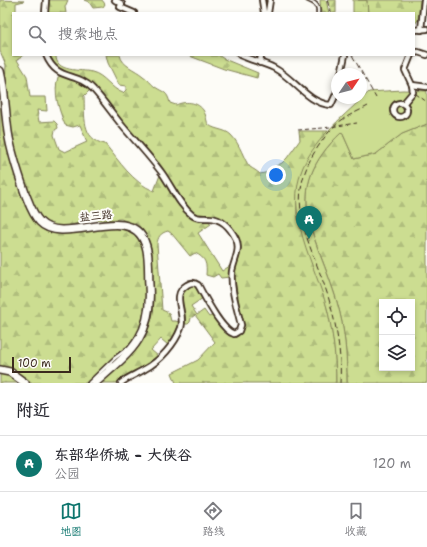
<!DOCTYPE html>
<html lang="zh">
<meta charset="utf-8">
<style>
:root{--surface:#fff;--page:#f2f2f3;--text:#2b2b33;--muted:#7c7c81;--line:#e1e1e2;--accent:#0f766e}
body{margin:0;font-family:"Shantell Sans","LXGW WenKai TC",sans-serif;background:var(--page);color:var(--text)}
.controls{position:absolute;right:12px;bottom:12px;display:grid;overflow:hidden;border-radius:0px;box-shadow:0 2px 6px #0003}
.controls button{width:36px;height:36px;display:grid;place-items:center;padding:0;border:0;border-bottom:1px solid var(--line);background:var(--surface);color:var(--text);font:20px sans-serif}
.compass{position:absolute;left:331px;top:68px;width:36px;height:36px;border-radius:50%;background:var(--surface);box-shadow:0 2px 6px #0003;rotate:55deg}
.scale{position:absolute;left:12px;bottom:10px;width:59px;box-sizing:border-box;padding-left:4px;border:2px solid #3b2a1e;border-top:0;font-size:11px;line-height:14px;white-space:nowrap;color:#3b2a1e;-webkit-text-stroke:3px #fdfcf7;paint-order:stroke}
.you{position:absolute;left:276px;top:175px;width:14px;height:14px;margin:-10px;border:3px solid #fff;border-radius:50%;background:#1a73e8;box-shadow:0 0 0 6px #1a73e833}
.badge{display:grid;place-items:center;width:26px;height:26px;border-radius:50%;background:var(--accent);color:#fff;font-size:13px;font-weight:700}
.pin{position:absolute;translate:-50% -33px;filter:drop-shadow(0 1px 2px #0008)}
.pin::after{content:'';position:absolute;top:21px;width:14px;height:12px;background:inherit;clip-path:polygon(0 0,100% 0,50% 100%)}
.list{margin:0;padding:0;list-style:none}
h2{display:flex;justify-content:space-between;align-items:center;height:52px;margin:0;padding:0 16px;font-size:17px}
h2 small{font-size:13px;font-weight:400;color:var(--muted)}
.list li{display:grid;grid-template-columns:26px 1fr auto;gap:12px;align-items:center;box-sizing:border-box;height:56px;padding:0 16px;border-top:1px solid var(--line)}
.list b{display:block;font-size:15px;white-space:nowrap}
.list p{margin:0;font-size:13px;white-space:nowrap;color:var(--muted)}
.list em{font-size:13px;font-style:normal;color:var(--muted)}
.icon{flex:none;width:22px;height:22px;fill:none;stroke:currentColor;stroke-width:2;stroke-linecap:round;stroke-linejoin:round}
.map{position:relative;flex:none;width:427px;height:383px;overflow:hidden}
.search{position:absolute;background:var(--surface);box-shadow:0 2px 6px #0003;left:12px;right:12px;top:12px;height:44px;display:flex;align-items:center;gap:10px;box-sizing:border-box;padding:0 14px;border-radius:0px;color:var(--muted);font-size:15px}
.sheet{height:108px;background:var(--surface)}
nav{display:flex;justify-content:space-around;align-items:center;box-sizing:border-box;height:56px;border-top:1px solid var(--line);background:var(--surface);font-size:11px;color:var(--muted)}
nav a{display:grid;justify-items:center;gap:2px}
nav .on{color:var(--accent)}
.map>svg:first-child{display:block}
.grass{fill:url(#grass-tufts);stroke:#848458}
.forest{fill:url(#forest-firs);stroke:#848458;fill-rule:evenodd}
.park{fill:#ccdd91;stroke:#848458}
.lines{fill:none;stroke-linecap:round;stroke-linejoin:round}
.lane-casing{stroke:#3b2a1e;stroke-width:5.5}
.street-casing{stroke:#3b2a1e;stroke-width:8}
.secondary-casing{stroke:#3b2a1e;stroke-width:10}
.path{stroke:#3b2a1e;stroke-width:1;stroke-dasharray:4 3;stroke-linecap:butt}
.lane{stroke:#fdfcf7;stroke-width:2.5}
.street{stroke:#fdfcf7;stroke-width:4.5}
.secondary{stroke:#fdfcf7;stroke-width:7}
.rail{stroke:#3b2a1e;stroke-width:1;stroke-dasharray:6 3;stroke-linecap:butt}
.path-bridge{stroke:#3b2a1e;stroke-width:1;stroke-dasharray:4 3;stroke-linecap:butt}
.labels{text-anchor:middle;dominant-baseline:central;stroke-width:4;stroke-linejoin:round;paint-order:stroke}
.street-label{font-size:11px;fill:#3b2a1e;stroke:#fdfcf7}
</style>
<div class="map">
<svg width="427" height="383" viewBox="0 0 427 383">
<defs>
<pattern id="grass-tufts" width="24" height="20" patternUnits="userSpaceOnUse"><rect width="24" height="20" fill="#ccdd91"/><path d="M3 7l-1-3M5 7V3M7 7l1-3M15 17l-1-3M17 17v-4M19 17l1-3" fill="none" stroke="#b0be7d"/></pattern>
<pattern id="forest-firs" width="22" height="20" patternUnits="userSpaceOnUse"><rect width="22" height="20" fill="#ccdd91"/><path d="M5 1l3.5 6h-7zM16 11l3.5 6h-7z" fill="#b0be7d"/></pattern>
</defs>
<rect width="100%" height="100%" fill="#fdfcf7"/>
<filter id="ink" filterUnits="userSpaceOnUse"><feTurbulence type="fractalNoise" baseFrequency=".025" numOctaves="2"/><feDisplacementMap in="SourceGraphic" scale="8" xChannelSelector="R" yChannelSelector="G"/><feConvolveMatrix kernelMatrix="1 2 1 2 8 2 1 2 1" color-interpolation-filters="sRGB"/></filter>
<g filter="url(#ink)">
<polygon class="grass" points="353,0 367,0 368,13 353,13"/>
<g class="forest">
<path d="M 0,0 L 24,1 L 16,3 L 16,13 L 13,13 L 13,55 L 24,55 L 17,60 L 27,76 L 30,97 L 46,97 L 47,111 L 37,110 L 39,122 L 54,121 L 57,124 L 58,128 L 55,130 L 54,135 L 59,149 L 65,152 L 87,142 L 80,125 L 73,127 L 65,125 C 59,110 53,93 58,77 C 67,72 84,84 90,90 L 84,96 C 85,116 81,139 105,144 C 120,162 132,182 154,191 L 160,175 L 164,178 L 188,215 C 194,221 200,220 208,220 L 211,224 L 198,233 L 222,271 L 233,264 L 230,277 L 221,278 L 218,274 L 213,277 L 206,275 C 207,264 206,258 195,253 L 190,256 L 172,234 L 168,231 C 160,233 158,237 157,244 L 162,310 L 169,313 L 171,321 L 175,321 L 180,322 L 174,336 L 168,345 L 161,339 L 151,350 L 158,356 C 145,367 129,372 118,383 L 100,383 C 118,364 149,341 153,313 C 155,294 152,272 152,252 C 149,239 146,231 135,223 L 131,223 L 121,219 L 102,220 L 92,219 L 68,226 L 60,227 L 52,225 L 46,222 L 40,217 L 33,206 L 27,191 L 14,148 L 5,86 L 6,65 L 0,51 Z"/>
<polygon points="49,0 68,0 65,7 66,13 48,13"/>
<polygon points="84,0 102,0 105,4 103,7 93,8 89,2"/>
<polygon points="320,0 326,0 329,13 321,13"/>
<polygon points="328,0 336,0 336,13 332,13"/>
<polygon points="358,0 420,0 418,20 414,25 414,13 368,13 367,0"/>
<path d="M 47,55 L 56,55 C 55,73 81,69 92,72 C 105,75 111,89 123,93 L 126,90 L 126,86 L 119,85 L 108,63 L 106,55 L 120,55 C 122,66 135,69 143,76 C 148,79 151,84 155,87 C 164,93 167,91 170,103 L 176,105 C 186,100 201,102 205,114 C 207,118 206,122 209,125 C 215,130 225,129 231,135 C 241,145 243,159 250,167 C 253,169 257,171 260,174 L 269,172 L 274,167 L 282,163 L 287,158 L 300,140 L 299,131 L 328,131 C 308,154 294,183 297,214 C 298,223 302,232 305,240 C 312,262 320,283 326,304 C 333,330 336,356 336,383 L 176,383 L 172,373 L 198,360 L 215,342 L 195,315 L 191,318 L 190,322 L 188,324 L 185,324 C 185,321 186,318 185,314 C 184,305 177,290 190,286 C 197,283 200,293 203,298 L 191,306 L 197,315 L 204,310 L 209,317 L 213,315 C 219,324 224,338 237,337 L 240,334 L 243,327 L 234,274 L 241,250 L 241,246 L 239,239 L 227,223 L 221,218 L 215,216 L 198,215 L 189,210 L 166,175 L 91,85 L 81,77 L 67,74 L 54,67 Z"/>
<polygon points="187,55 218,55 224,59 258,73 257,78 224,69"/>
<path d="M 0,91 C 3,114 4,137 10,158 C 13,168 17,178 20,187 C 27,207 33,233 58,234 C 77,234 96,224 116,226 C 122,226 130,230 136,232 L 144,246 L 148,296 L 144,321 L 135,342 L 117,354 L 86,383 L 28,383 L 9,368 L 0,367 Z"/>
<path d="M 427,124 L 427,383 L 347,383 C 347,355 345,329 337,302 C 317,234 278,191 342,132 L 354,159 L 376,154 L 402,134 ZM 382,302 L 412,302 L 412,368 L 382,368 Z"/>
<polygon points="5,373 12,375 21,383 0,383 0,374"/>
</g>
<path class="park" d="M 403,90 L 427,91 L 427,124 L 402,134 L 376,154 L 354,159 L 342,132 C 278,191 317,235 337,302 C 345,329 347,355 347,383 L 336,383 C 336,357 333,333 327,308 C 315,264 283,213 303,167 C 317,136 345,115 369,92 Z"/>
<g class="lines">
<g class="lane-casing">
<g id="lane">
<path d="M 308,0 C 315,3 319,5 318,13"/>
<polyline points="89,383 115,358 127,349"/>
</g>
</g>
<g class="street-casing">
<g id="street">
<polyline points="115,0 122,4"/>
<polyline points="262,0 264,13"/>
<polyline points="120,7 134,13"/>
<polyline points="45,13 46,0"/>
<polyline points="268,13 270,0"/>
<polyline points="414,30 427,29"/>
<polyline points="421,30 424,0"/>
<polyline points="414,53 418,52 427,55"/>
<path d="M 46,55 C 57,82 76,71 93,89 C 104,101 114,116 125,129 C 138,144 151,158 162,173 C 172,187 179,205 192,215 C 197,219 203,218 209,218 C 222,218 231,229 236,239 C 241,250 234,260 232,271 C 230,288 237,308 241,325 L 239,331 L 234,334 C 221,330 205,297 198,285 C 194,282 191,282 187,285 C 170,295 186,313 181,328 C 175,344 160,361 145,369 C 137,374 128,377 121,383"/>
<path d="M 240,55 C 251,60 264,63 274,68 C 295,79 307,103 331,105 L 337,92"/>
<polyline points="260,63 261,55"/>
<polyline points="341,74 345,55"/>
<polyline points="412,85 427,87"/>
<circle cx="400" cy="110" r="7"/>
<polyline points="403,104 413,92 412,85 405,70 411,55"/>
</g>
</g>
<g class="secondary-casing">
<g id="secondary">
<path d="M 0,71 C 5,91 5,111 8,132 C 11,152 18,173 25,193 C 29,203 32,214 40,222 C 64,247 130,201 145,243 C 150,255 148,272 149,285 C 153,336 131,352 95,383"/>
<polyline points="0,370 10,372 25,383"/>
</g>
</g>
<polyline class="path" points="416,94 427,102"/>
<use href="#lane" class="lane"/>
<use href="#street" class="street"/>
<use href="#secondary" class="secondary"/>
<g class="rail">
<polyline points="327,0 331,13"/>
<polyline points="352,55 376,98"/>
<path d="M 340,383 C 342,353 336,324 328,296 C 312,245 283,205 314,153 C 321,142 329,130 339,122 C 348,115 359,111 368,106"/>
</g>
<polyline class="path-bridge" points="298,130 323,128 357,123"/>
</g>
</g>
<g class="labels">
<g class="street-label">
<text transform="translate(96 216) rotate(-5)">盐三路</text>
</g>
</g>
</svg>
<div class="controls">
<button><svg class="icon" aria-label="locate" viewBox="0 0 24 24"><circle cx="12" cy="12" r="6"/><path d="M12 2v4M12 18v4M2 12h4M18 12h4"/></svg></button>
<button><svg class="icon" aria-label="layers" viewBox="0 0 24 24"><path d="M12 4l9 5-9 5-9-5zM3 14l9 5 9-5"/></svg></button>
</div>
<svg class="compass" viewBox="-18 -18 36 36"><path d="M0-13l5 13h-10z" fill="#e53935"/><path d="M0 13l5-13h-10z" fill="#7c7c81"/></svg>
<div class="scale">100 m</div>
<div class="you"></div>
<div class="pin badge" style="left:309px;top:239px">A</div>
<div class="search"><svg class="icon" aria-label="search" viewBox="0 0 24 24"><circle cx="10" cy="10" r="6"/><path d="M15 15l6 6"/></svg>搜索地点</div>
</div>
<section class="sheet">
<h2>附近<small></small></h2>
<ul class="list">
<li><span class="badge">A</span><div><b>东部华侨城 - 大侠谷</b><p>公园</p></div><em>120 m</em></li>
</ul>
</section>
<nav>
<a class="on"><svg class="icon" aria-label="map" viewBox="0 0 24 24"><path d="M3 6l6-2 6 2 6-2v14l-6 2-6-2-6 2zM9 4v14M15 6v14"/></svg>地图</a>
<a><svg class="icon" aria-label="directions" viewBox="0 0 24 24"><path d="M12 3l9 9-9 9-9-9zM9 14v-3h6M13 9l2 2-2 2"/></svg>路线</a>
<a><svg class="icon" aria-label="saved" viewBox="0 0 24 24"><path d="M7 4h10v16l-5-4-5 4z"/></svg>收藏</a>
</nav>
